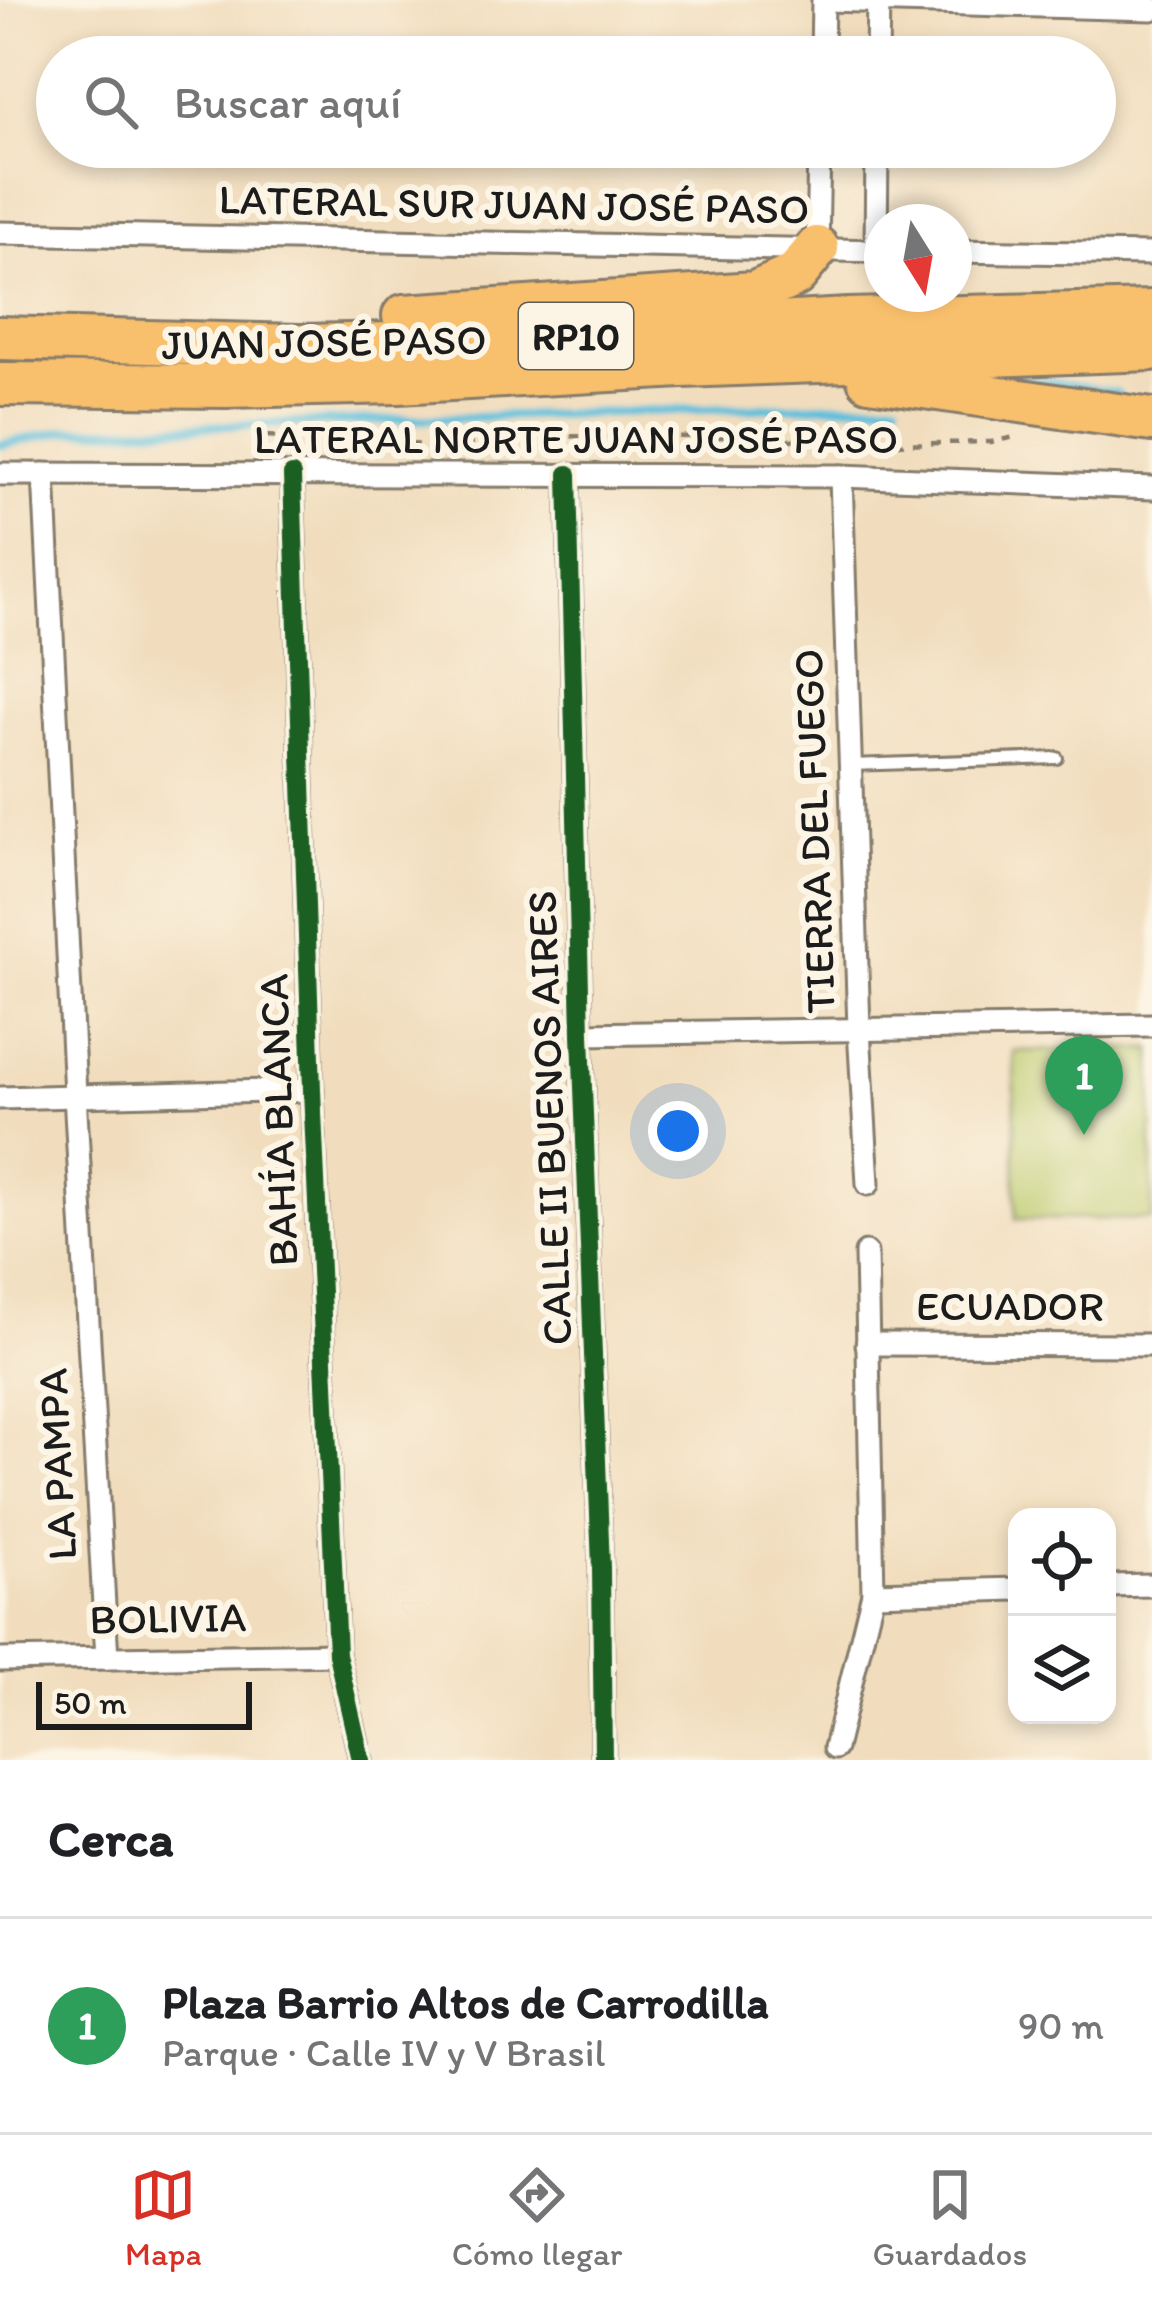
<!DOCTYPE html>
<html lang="es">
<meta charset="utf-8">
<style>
:root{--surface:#fff;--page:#f6f6f6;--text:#202124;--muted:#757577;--line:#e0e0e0;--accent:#d93025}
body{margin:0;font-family:Itim,sans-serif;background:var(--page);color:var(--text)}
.controls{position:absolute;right:36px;bottom:36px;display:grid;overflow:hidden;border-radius:24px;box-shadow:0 6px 18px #0003}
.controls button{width:108px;height:108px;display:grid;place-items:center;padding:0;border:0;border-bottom:3px solid var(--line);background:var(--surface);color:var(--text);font:60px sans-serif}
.compass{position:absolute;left:864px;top:204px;width:108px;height:108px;border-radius:50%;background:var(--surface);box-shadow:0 6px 18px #0003;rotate:169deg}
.scale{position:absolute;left:36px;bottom:30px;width:216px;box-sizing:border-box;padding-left:12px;border:6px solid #1c1c1c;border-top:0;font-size:33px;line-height:42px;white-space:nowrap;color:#1c1c1c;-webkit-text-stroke:9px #fcf5e5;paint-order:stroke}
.you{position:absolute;left:678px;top:1131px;width:42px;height:42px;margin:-30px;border:9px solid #fff;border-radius:50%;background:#1a73e8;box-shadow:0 0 0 18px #1a73e833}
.badge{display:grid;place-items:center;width:78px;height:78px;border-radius:50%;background:var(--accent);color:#fff;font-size:39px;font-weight:700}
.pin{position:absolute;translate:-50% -99px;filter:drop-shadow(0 3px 6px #0008)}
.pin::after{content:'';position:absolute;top:63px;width:42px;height:36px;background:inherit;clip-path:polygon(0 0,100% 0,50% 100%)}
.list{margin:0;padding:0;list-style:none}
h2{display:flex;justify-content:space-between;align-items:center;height:156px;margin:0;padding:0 48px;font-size:51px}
h2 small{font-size:39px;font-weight:400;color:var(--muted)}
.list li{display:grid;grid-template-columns:78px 1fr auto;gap:36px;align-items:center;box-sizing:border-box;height:216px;padding:0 48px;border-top:3px solid var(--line)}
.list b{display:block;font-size:45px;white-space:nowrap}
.list p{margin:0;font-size:39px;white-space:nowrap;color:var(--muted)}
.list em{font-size:39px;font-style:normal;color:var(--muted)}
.icon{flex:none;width:66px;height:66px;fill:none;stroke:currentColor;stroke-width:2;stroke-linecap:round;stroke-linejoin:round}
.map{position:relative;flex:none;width:1152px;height:1760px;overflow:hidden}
.search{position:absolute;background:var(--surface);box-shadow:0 6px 18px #0003;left:36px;right:36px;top:36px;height:132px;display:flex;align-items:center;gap:30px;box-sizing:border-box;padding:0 42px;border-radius:66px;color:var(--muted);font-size:45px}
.sheet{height:372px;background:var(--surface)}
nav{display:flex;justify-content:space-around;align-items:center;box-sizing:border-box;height:168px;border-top:3px solid var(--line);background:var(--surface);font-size:33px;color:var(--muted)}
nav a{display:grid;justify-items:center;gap:6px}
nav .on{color:var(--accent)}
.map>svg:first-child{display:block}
.green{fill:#bbca6d;stroke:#6c7344;stroke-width:3}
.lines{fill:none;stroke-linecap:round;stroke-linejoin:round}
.stream{stroke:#5cbfdb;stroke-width:9}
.lane-casing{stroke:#867c6c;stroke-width:16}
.street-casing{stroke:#867c6c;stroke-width:27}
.highway-casing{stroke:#867c6c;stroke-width:48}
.path{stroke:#867c6c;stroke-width:4.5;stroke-dasharray:9 9;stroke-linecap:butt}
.lane{stroke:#fff;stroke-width:10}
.street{stroke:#fff;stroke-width:21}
.highway{stroke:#f8bf6c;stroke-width:42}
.cycleway-casing{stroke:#fcf5e5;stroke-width:26}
.cycleway{stroke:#1b5e20;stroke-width:18}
.labels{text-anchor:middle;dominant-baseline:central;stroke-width:12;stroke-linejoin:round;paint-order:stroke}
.shield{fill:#fcf5e5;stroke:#5f5d58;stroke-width:3}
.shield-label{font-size:39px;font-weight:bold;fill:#1c1c1c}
.street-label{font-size:42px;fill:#1c1c1c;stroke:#fcf5e5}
</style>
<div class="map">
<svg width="1152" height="1760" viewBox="0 0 1152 1760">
<rect width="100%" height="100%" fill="#fcf5e5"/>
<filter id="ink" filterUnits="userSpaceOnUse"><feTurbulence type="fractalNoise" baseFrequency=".00833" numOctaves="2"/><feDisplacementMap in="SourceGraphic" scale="24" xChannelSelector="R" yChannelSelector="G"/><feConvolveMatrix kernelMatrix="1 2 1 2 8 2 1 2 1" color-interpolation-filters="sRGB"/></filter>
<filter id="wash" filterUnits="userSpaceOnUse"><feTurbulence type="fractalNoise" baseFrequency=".004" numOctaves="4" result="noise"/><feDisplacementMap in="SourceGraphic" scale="48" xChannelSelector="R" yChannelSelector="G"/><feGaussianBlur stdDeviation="2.7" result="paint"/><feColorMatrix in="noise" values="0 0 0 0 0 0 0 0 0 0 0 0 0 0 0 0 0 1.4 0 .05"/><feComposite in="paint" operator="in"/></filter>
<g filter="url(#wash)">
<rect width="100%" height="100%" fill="#f1ddbd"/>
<polygon class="green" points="1152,1049 1152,1219 1016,1219 1014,1051"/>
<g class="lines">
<g class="stream">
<polyline points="991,374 1117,394"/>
<polyline points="0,445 63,431 897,403"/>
</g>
</g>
</g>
<g filter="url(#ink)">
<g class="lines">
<g class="lane-casing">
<polyline id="lane" points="850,765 1057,758"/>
</g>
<g class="street-casing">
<g id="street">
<polyline points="826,0 1152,9"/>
<polyline points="822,57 823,0"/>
<polyline points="877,57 878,0"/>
<polyline points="0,233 882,251"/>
<polyline points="817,248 819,147"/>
<polyline points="876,251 877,147"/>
<polyline points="954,251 1152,254"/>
<polyline points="0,474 841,476 1152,488"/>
<polyline points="44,474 75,1094 107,1658"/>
<polyline points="568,474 581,1034 601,1568 603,1760"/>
<polyline points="292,475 312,1090 337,1654 361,1760"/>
<polyline points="841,476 859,1029 868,1184"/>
<polyline points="581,1034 1152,1025"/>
<polyline points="0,1098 312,1090"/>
<polyline points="867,1344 1152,1345"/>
<polyline points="1107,1586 1152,1585"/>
<polyline points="873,1593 1017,1589"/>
<polyline points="0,1660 337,1654"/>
<polyline points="835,1748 873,1593 866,1253"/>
</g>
</g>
<g class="highway-casing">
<g id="highway">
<polyline points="404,316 755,293 795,275 817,248"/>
<polyline points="0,338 300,346 444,343 848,320 1152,312"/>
<polyline points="869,379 1152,420"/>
<polyline points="0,384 226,386 398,382 682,366 1152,349"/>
</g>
</g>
<polyline class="path" points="257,449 257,443 264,436 430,445 462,445 516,436 725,437 892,444 991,442 1015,437"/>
<use href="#lane" class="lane"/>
<use href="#street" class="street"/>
<use href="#highway" class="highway"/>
<g class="cycleway-casing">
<g id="cycleway">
<polyline points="568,474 581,1034 601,1568 603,1760"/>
<polyline points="292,475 312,1090 337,1654 361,1760"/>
</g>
</g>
<use href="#cycleway" class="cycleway"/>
</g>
</g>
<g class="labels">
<rect class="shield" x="519" y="303" width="114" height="66" rx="9"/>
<g class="shield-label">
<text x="576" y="336">RP10</text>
</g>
<g class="street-label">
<text transform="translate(514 204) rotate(1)">LATERAL SUR JUAN JOSÉ PASO</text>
<text transform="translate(324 342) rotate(-1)">JUAN JOSÉ PASO</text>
<text x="576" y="438">LATERAL NORTE JUAN JOSÉ PASO</text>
<text transform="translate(814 831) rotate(-92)">TIERRA DEL FUEGO</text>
<text transform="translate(549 1118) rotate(-92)">CALLE II BUENOS AIRES</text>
<text transform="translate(278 1120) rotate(-92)">BAHÍA BLANCA</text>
<text x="1010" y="1305">ECUADOR</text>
<text transform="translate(57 1464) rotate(-93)">LA PAMPA</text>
<text transform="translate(168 1618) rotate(-1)">BOLIVIA</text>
</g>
</g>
</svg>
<div class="controls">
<button><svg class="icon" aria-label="locate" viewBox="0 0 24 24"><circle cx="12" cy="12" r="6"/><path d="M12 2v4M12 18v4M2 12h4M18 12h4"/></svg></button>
<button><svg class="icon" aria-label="layers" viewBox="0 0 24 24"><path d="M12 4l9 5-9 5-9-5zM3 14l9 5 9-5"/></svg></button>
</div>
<svg class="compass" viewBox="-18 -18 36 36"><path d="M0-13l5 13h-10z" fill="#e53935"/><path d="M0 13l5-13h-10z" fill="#757577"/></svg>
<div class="scale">50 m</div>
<div class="you"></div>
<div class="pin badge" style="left:1084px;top:1135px;background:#2e9e5b">1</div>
<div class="search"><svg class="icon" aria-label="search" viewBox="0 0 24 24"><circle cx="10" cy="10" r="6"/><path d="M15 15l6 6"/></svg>Buscar aquí</div>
</div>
<section class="sheet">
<h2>Cerca<small></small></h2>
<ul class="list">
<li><span class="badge" style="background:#2e9e5b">1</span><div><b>Plaza Barrio Altos de Carrodilla</b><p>Parque · Calle IV y V Brasil</p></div><em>90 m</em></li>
</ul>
</section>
<nav>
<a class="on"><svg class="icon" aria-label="map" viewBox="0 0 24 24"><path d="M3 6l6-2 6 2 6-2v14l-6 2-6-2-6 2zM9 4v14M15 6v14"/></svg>Mapa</a>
<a><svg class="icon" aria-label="directions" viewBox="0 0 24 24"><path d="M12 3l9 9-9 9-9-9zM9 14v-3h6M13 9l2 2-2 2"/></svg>Cómo llegar</a>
<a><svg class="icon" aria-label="saved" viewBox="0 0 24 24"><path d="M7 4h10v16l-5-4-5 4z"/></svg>Guardados</a>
</nav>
